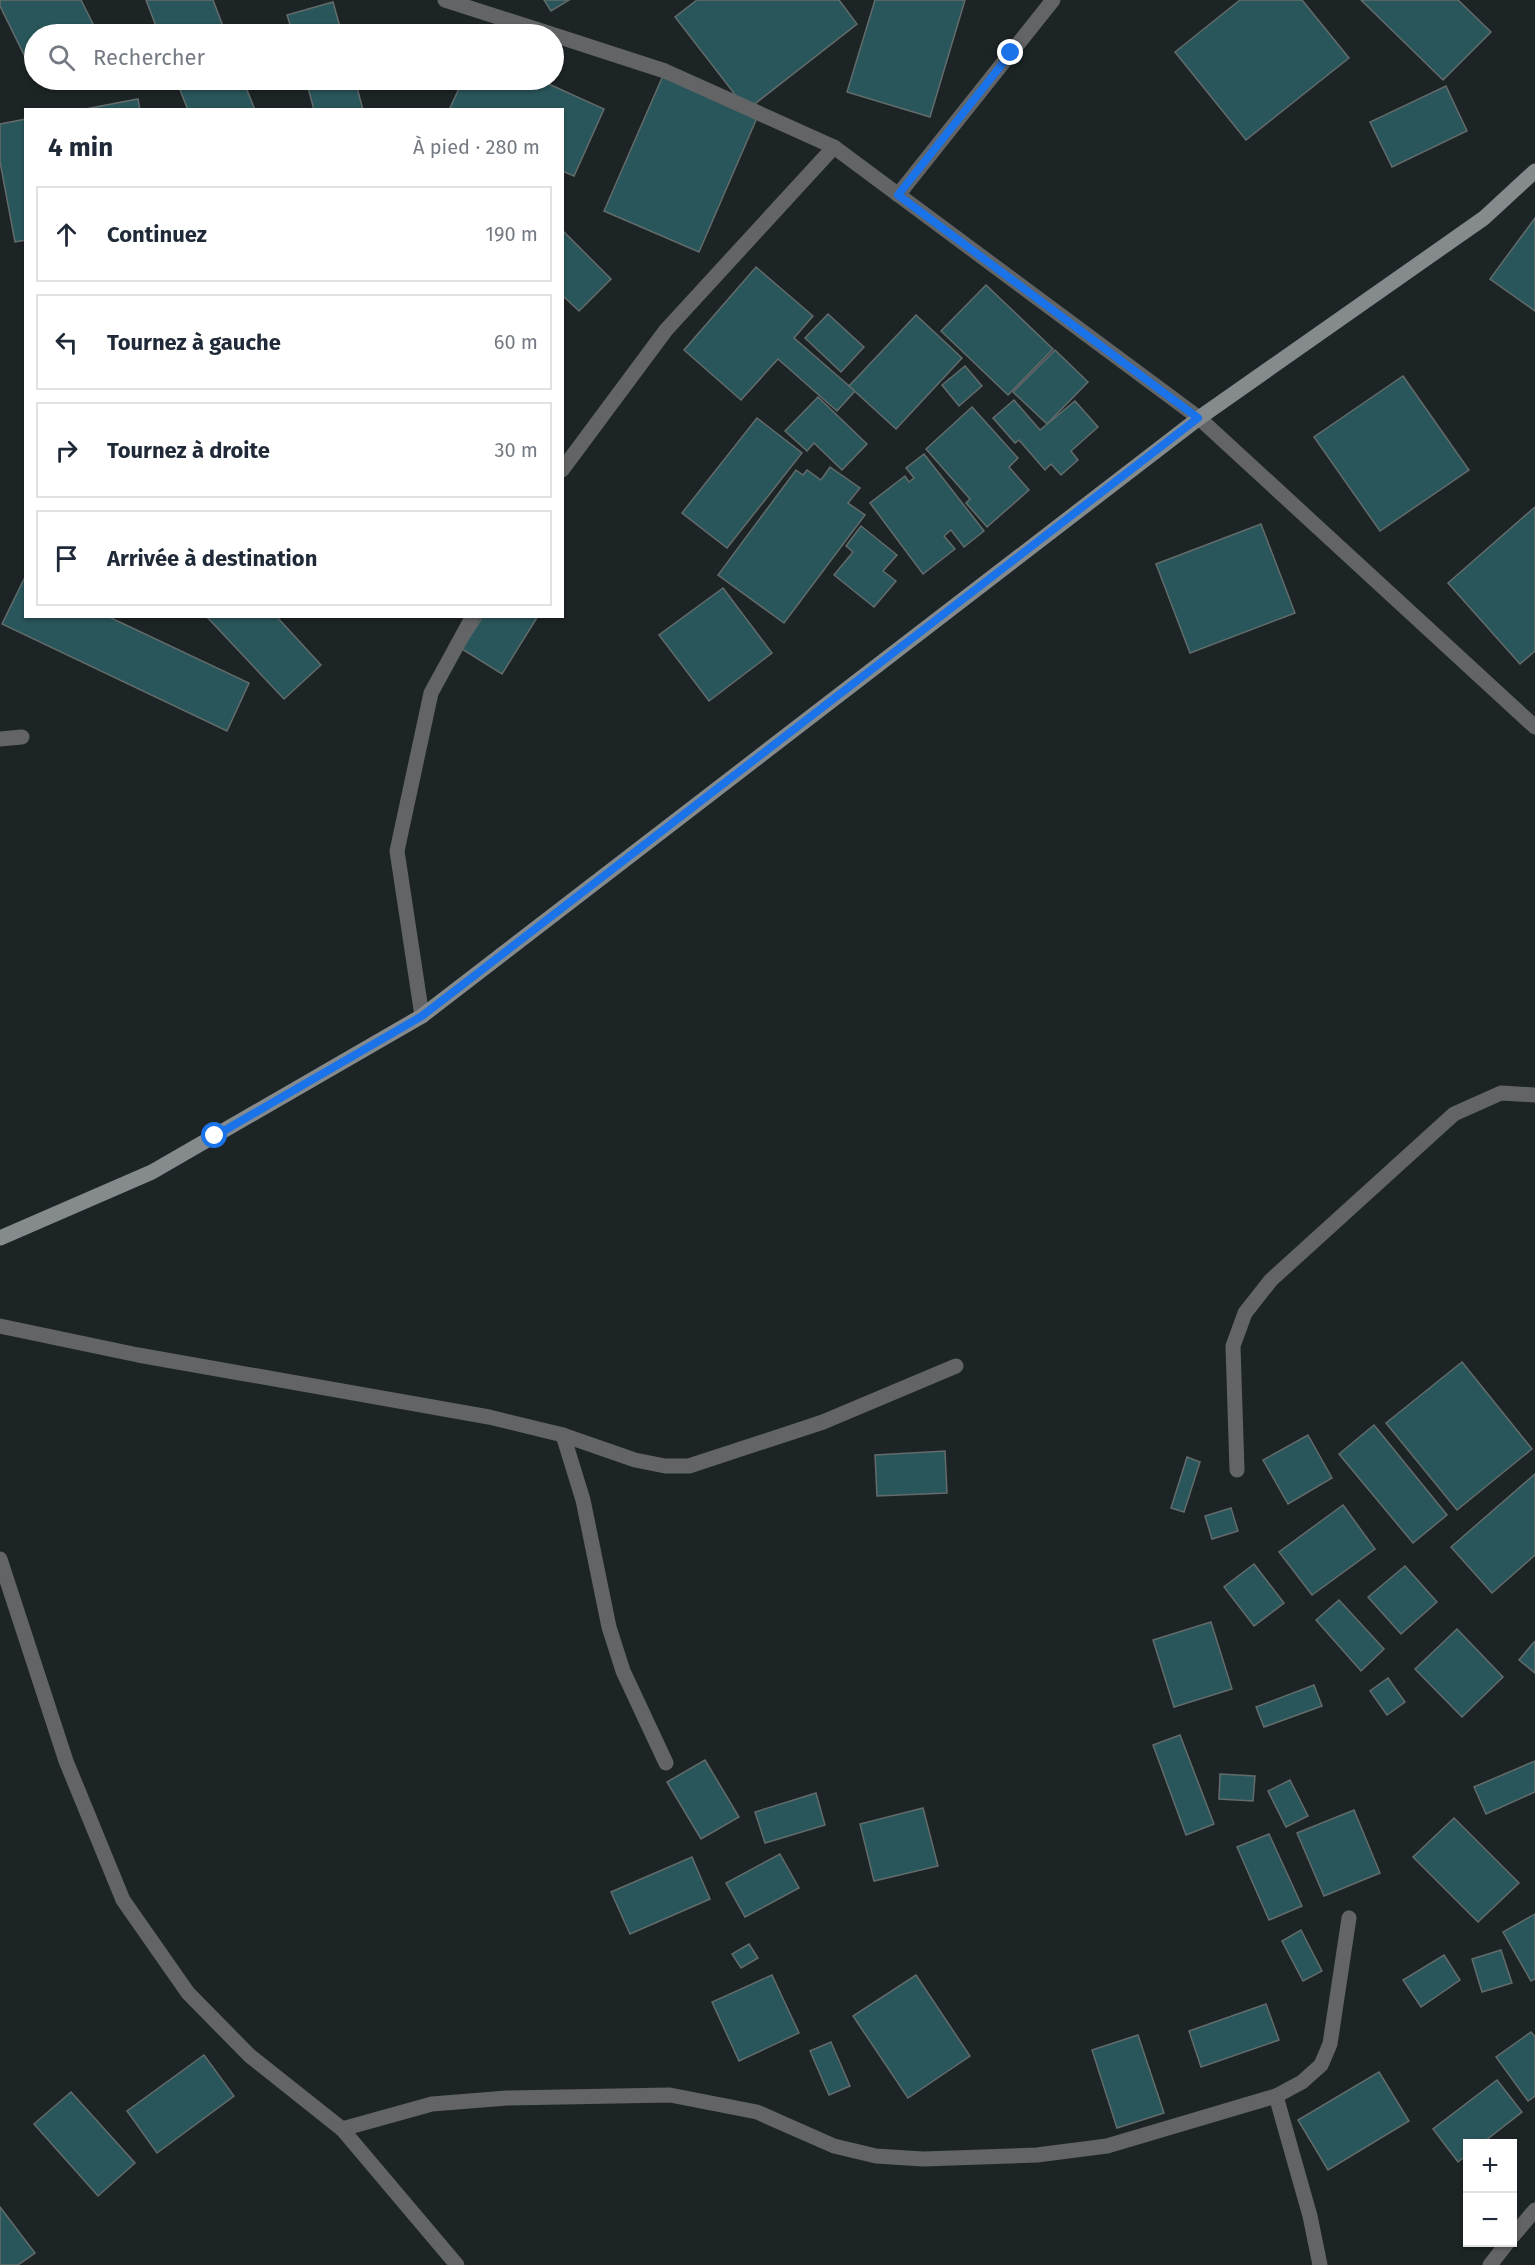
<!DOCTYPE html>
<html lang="fr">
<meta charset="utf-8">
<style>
:root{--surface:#fff;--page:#f2f2f3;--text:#1f2937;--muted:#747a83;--line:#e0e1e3}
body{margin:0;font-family:"Fira Sans",sans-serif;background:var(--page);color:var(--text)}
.controls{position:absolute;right:18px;bottom:18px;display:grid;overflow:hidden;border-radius:0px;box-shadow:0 2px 4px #0004}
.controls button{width:54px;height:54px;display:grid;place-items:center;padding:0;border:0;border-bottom:2px solid var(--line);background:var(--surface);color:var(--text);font:30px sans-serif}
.stop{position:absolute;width:18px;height:18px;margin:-14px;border:4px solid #1a73e8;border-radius:50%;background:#fff}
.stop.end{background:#1a73e8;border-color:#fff;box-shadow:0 2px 6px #0008}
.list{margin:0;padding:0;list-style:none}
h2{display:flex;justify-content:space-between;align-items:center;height:78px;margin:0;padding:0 24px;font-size:26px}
h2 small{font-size:20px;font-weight:400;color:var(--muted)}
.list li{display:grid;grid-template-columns:39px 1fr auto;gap:18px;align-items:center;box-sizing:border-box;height:96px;margin:0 12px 12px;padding:0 12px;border:2px solid var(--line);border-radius:0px}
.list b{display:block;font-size:22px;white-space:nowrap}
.list em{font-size:20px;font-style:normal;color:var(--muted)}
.icon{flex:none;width:33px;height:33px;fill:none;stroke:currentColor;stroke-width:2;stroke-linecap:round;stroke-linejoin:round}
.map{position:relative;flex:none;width:1535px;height:2265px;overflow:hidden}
.search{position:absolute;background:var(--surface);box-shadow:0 2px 4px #0004;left:24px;top:24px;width:540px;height:66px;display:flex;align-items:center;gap:15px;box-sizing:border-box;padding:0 21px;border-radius:33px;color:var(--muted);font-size:22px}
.panel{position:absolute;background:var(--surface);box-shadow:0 2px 4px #0004;left:24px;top:108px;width:540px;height:510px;border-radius:0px}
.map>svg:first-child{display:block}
.building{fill:#29565a;stroke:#636b6b;stroke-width:1.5}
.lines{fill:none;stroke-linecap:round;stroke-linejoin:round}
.street{stroke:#626466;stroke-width:15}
.secondary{stroke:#858a8d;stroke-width:15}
.route{stroke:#1a73e8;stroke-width:8}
</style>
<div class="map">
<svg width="1535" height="2265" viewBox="0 0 1535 2265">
<rect width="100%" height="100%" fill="#1d2426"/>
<g class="building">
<polygon points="0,0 81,0 98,34 34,34 34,75 0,6"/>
<polygon points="146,0 213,0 226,34 159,34"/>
<polygon points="544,0 569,0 551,11"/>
<polygon points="697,0 839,0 857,24 747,110 675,17"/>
<polygon points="875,0 965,0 930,117 847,92"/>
<polygon points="1240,0 1302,0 1349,58 1246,140 1175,52"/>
<polygon points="1361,0 1458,0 1491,32 1443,80"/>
<polygon points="333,2 342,34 293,34 287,15"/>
<polygon points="665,71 760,111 699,252 604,211"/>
<polygon points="176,80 243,80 255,110 188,110"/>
<polygon points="306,80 355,80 363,110 314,110"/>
<polygon points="463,80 540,80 604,109 574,176 562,171 562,110 449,110"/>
<polygon points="1446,86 1467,131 1392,167 1370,122"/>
<polygon points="138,99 140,110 80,110"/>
<polygon points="26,119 26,240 15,242 0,162 0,124"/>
<polygon points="1535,218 1535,311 1490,279"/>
<polygon points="562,230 611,279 579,311 562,295"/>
<polygon points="756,267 813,316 794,338 855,391 837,411 778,359 741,400 684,350"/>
<polygon points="986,285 1053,349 1008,395 941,331"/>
<polygon points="828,314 864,347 841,372 805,338"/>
<polygon points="916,315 962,358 896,429 849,386"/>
<polygon points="1055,350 1088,382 1047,424 1013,392"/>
<polygon points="965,366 982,386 959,406 942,385"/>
<polygon points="1403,376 1469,470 1380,531 1314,437"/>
<polygon points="818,397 867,444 842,470 814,443 807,451 785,431"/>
<polygon points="1014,400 1040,430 1075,401 1098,427 1071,451 1078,460 1061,475 1051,464 1045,470 1019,440 1015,443 993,418"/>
<polygon points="972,407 1018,458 1009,467 1029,490 987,527 966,503 970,499 926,449"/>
<polygon points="757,418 802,453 727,548 682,513"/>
<polygon points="924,454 984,531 964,547 951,530 944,536 955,549 923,574 870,503 905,476 909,482 914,478 906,468"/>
<polygon points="830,467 860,488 848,503 865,515 784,623 718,575 796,470 803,475 807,470 821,480"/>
<polygon points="1535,507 1535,651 1520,664 1448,583"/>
<polygon points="1261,524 1295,613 1190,653 1156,564"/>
<polygon points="861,526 897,555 883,571 896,581 874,607 834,575 853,552 846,546"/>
<polygon points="25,577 26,616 107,616 249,683 227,731 2,624"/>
<polygon points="723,588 772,653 709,701 659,635"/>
<polygon points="206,616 276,616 321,665 284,699"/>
<polygon points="483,616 538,616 502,674 462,649"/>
<polygon points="1462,1362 1532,1449 1457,1510 1386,1423"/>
<polygon points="1374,1425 1447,1515 1413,1543 1339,1454"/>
<polygon points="1308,1435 1332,1478 1288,1504 1263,1460"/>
<polygon points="945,1451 947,1493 877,1496 875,1455"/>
<polygon points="1187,1457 1200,1462 1184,1512 1171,1508"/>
<polygon points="1535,1474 1535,1555 1492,1593 1451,1547"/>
<polygon points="1343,1505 1375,1549 1312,1595 1279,1552"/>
<polygon points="1231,1508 1238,1531 1212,1539 1205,1516"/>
<polygon points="1254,1564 1284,1603 1254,1626 1224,1587"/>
<polygon points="1405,1566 1437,1602 1401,1634 1368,1597"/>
<polygon points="1339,1600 1384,1649 1361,1671 1316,1620"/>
<polygon points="1211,1622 1232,1689 1174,1707 1153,1640"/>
<polygon points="1457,1629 1503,1677 1462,1717 1415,1669"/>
<polygon points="1534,1642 1535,1642 1535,1673 1519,1660"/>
<polygon points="1388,1678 1405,1702 1387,1715 1370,1691"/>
<polygon points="1314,1685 1322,1706 1264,1727 1256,1707"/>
<polygon points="1180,1735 1214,1824 1186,1835 1153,1745"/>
<polygon points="705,1760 739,1817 701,1839 667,1782"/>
<polygon points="1535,1761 1535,1792 1486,1814 1474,1787"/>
<polygon points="1220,1774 1255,1776 1253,1801 1219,1799"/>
<polygon points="1290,1780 1308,1816 1286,1827 1268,1791"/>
<polygon points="816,1793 825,1825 765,1843 755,1812"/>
<polygon points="923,1808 938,1866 874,1881 860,1824"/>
<polygon points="1354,1810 1380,1873 1324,1896 1297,1833"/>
<polygon points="1454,1818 1519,1883 1478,1922 1413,1857"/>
<polygon points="1269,1834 1302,1906 1269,1920 1237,1847"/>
<polygon points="780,1854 799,1888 745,1917 726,1883"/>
<polygon points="692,1857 710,1899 630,1934 611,1892"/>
<polygon points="1535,1914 1535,1979 1531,1981 1503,1932"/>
<polygon points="1301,1930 1322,1971 1303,1981 1282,1941"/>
<polygon points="749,1944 758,1958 741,1968 732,1954"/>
<polygon points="1501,1950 1512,1983 1482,1992 1472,1959"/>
<polygon points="1444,1955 1460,1980 1421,2007 1403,1980"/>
<polygon points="772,1975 799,2033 739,2061 712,2002"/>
<polygon points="916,1975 970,2056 908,2098 853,2016"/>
<polygon points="1266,2004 1279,2040 1201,2067 1189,2031"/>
<polygon points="1531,2032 1535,2037 1535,2096 1528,2101 1496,2057"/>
<polygon points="1138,2035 1164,2113 1117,2128 1092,2050"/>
<polygon points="831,2042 850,2086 829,2095 810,2051"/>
<polygon points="204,2055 234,2096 157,2153 127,2111"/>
<polygon points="1379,2072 1409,2121 1328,2170 1298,2120"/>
<polygon points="1497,2080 1522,2112 1481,2144 1468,2144 1468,2154 1458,2162 1433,2129"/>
<polygon points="71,2092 135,2163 98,2196 34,2124"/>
<polygon points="0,2207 35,2253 18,2265 0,2265"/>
</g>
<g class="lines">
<g class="street">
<polyline points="445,0 551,34"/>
<polyline points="554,35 665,71 834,147 1199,418 1535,727"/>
<polyline points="898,195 1053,0"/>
<polyline points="562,470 666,330 834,147"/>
<polyline points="0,739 22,737"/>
<polyline points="422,1016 397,851 431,693 473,616"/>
<polyline points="0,1326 138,1355 489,1417 563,1435 635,1460 665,1466 689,1466 823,1422 956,1366"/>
<polyline points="563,1435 583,1500 609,1627 623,1671 666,1763"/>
<polyline points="1237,1470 1233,1346 1245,1313 1271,1280 1454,1114 1501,1093 1535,1095"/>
<polyline points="0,1559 66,1761 123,1900 188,1993 250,2056 342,2129 457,2265"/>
<polyline points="1276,2096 1310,2216 1320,2265"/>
<polyline points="342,2129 432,2104 507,2098 670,2095 757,2112 834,2146 876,2156 923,2159 1037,2155 1107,2146 1276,2096 1302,2082 1321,2065 1330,2044 1349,1918"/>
<polyline points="1512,2237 1535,2210"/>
<polyline points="1490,2265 1508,2242"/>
</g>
<polyline class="secondary" points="0,1238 152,1172 422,1016 1199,418 1484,218 1535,171"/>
</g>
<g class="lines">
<polyline class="route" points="215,1136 422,1016 1198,418 898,195 1011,53"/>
</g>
</svg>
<div class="controls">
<button>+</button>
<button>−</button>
</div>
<div class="stop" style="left:215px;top:1136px"></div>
<div class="stop end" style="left:1011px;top:53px"></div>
<div class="search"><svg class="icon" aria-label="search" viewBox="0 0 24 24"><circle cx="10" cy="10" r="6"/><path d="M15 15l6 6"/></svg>Rechercher</div>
<section class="panel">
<h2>4 min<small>À pied · 280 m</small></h2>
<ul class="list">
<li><svg class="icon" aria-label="ahead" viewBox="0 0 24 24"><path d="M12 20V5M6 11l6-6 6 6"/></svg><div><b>Continuez</b></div><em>190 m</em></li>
<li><svg class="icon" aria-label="left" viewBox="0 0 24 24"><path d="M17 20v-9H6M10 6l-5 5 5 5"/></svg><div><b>Tournez à gauche</b></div><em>60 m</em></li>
<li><svg class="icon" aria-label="right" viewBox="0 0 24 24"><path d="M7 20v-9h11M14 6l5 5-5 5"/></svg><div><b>Tournez à droite</b></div><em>30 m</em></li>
<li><svg class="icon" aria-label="arrive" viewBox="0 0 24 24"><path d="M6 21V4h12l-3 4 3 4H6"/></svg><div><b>Arrivée à destination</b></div></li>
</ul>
</section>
</div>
